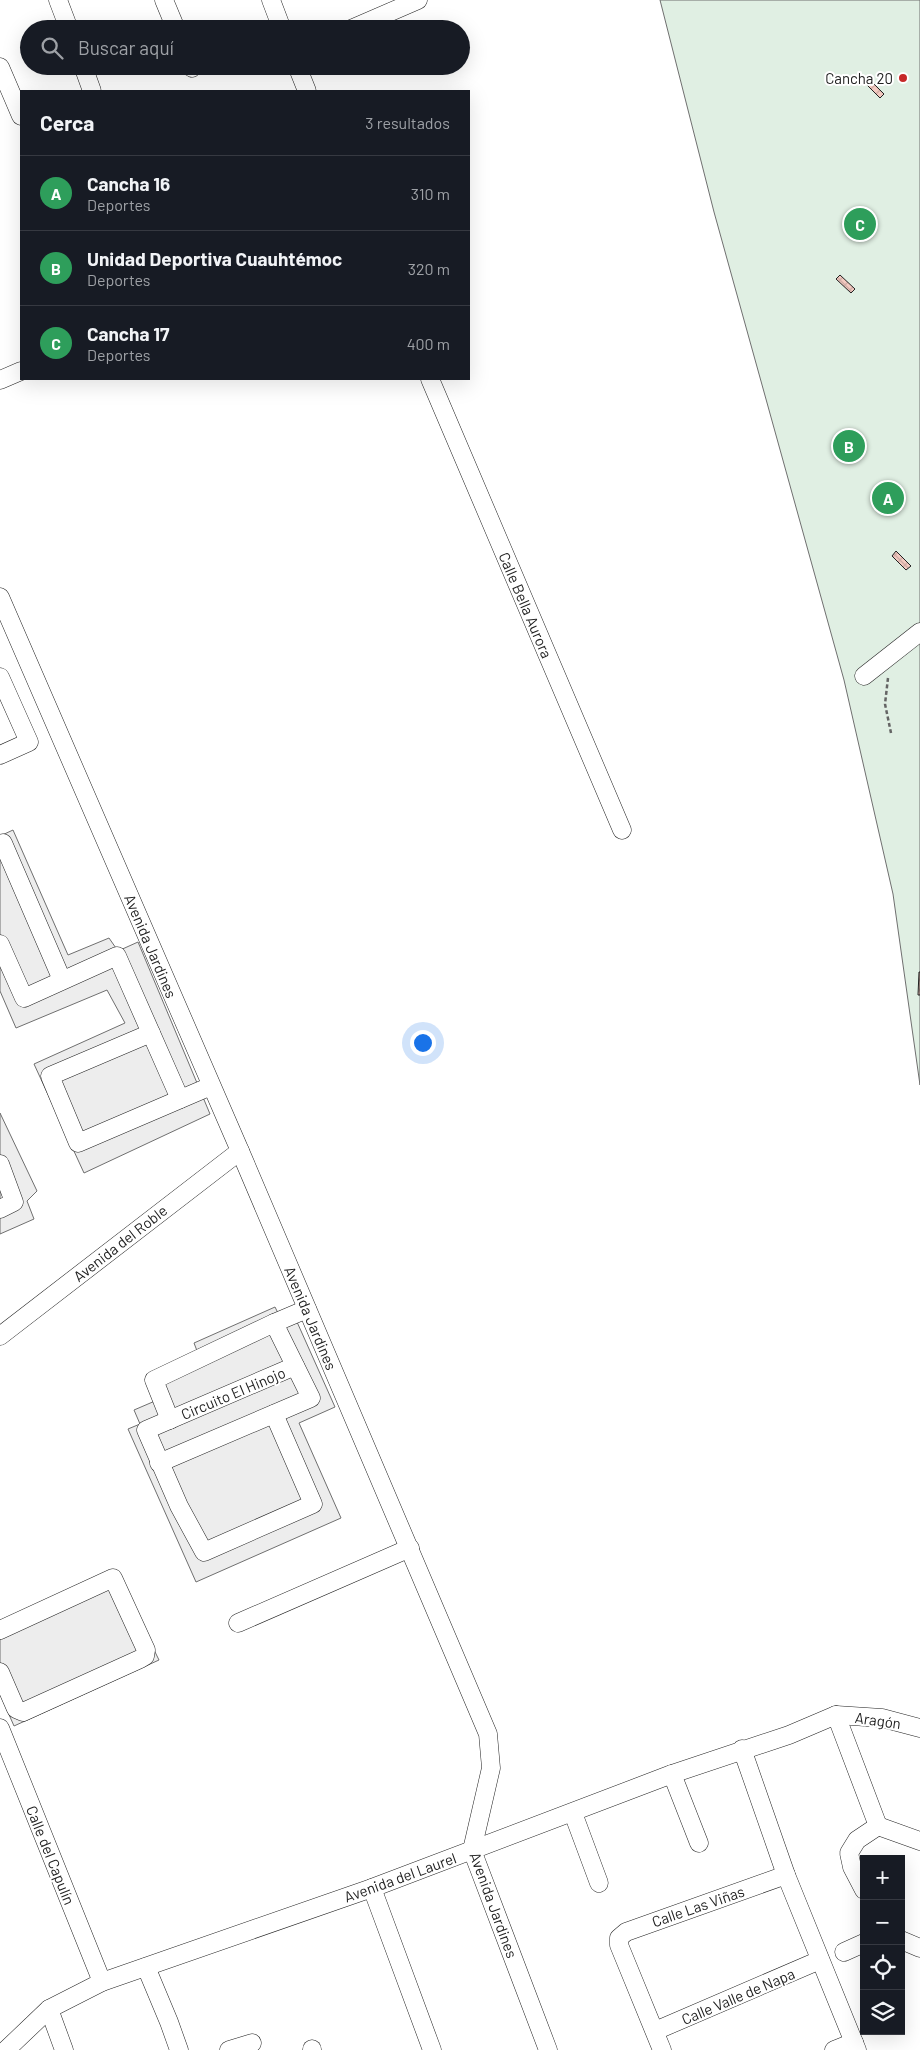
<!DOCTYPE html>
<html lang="es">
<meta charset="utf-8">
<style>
:root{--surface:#171b24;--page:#242831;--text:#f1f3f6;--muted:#9ea1a6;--line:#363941;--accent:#ea580c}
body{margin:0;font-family:Barlow,sans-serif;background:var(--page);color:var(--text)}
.controls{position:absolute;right:15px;bottom:15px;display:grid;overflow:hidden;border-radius:0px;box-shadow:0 5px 20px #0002}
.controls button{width:45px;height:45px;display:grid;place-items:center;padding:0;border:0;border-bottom:1px solid var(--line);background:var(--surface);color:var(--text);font:25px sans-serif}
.you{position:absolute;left:422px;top:1042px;width:18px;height:18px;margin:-12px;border:4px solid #fff;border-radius:50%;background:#1a73e8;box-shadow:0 0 0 8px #1a73e833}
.badge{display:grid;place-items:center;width:32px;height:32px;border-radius:50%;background:var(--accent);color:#fff;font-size:16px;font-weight:700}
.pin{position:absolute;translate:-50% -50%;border:2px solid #fff;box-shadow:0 1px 5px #0006}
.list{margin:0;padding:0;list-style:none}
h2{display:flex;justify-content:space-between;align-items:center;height:65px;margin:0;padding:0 20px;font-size:21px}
h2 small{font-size:16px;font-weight:400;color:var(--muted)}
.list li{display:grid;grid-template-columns:32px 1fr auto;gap:15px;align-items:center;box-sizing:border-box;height:75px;padding:0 20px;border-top:1px solid var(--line)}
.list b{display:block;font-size:19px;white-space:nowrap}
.list p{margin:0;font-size:16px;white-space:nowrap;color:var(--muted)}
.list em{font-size:16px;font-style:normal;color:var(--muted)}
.icon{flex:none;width:28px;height:28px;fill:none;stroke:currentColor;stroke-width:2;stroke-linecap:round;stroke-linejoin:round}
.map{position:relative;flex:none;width:920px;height:2050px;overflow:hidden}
.search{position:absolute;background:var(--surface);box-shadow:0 5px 20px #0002;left:20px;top:20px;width:450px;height:55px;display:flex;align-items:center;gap:12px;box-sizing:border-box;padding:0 18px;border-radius:28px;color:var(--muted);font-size:19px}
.panel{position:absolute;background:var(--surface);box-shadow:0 5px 20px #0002;left:20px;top:90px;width:450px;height:290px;border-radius:0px}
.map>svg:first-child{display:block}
.green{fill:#e0efe3;stroke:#6f6f6f}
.parking{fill:#ededed;stroke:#6f6f6f}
.building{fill:url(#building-cross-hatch);stroke:#222}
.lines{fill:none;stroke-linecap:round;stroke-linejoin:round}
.minor-casing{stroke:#222;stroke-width:19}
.path{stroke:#646464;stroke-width:2.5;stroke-dasharray:4 2.5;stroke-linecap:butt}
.minor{stroke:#fff;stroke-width:18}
.poi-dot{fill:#c62828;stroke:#fff;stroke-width:2}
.labels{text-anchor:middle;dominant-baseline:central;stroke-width:4;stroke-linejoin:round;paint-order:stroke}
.poi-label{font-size:15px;fill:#222;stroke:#fff;text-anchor:end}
.street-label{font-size:15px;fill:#222;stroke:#fff}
</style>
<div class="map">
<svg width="920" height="2050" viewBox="0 0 920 2050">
<defs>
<pattern id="building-cross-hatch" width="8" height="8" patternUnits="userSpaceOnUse" patternTransform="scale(1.25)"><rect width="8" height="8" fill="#f3c9c0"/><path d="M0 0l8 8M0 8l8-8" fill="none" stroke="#d0aca5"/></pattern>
</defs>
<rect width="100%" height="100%" fill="#fff"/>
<polygon class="green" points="660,0 920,0 920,1085 893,894 844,680 714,212"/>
<g class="parking">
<polygon points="13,830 68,955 109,938 118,951 138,942 210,1114 84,1173 34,1064 125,1023 107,990 16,1028 0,991 0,836"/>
<polygon points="0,1113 37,1191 27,1201 34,1219 0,1234"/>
<polygon points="275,1307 281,1319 293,1313 335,1407 299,1423 341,1518 196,1582 128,1429 140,1424 134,1410 155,1401 145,1379 199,1356 194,1343"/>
<polygon points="119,1579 159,1660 14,1726 0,1694 0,1631"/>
</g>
<g class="building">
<polygon points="869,79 884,94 880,98 865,83"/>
<polygon points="840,275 855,289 851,293 836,279"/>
<polygon points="896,551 911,566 906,570 892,556"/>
<polygon points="919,972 920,972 920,995 918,995"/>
</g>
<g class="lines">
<g class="minor-casing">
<g id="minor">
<polyline points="58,0 69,29"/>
<polyline points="164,0 176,29"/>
<polyline points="271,0 282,29"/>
<polyline points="351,29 418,0"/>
<polyline points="83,66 92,91"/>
<polyline points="191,66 192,68"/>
<polyline points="297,66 307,91"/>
<polyline points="0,67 21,116"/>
<polyline points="430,379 622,830"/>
<polyline points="0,380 21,371"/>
<polyline points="0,597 240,1151 488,1734 491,1768 472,1850 548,2050"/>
<polyline points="864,676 920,632"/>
<polyline points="0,677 29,742 0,755"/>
<polyline points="0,844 3,843 62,980"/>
<polyline points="0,944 24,998 117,956 180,1099"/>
<polyline points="151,1033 50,1076 78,1143 211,1086"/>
<polyline points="0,1164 14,1202 0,1209"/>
<polyline points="0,1336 240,1151"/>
<polyline points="274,1414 313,1504 204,1552 179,1506 146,1430 295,1366"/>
<polyline points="170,1420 154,1380 274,1323 307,1309"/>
<polyline points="159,1463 311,1398 274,1323"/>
<polyline points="238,1623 410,1548"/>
<polyline points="0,1630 113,1578 146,1650 145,1656 140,1659 23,1712 16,1709 0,1672"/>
<polyline points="836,1715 878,1826"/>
<polyline points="0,1728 102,1982"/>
<polyline points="742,1749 786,1875 857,2050"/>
<polyline points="672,1774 699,1843"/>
<polyline points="573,1813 599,1883"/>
<polyline points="878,1826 920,1841"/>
<polyline points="372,1888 432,2050"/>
<polyline points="864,1890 852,1867 849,1853 857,1840 878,1826"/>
<polyline points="901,1940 920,1948"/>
<polyline points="844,1952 864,1943"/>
<polyline points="146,1967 169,2022 179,2050"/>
<polyline points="49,2009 64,2050"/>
<polyline points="655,2031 820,1960"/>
<polyline points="312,2049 312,2050"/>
<polyline points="6,2050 49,2009 102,1982 372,1888 672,1774 789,1735 836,1715 882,1718 920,1728"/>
<polyline points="229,2050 252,2043"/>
<polyline points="662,2050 619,1945 619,1938 626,1932 786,1875"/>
<polyline points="834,2050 854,2042"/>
</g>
</g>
<polyline class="path" points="888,678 885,704 891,733"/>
<use href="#minor" class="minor"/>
</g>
<circle class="poi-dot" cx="903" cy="78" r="5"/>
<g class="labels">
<g class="poi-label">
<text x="893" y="78">Cancha 20</text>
</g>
<g class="street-label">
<text transform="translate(526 605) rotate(67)">Calle Bella Aurora</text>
<text transform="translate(151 946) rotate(67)">Avenida Jardines</text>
<text transform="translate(120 1243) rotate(-38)">Avenida del Roble</text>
<text transform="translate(311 1318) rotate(67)">Avenida Jardines</text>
<text transform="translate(233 1393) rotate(-23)">Circuito El Hinojo</text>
<text transform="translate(878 1720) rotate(8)">Aragón</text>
<text transform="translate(51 1855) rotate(68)">Calle del Capulín</text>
<text transform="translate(400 1877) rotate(-20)">Avenida del Laurel</text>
<text transform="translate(494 1905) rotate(70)">Avenida Jardines</text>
<text transform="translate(698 1906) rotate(-19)">Calle Las Viñas</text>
<text transform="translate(738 1996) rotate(-23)">Calle Valle de Napa</text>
</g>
</g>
</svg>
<div class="controls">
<button>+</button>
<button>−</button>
<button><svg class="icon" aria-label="locate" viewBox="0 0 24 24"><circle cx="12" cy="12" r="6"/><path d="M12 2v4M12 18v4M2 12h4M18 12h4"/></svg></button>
<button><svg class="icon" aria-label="layers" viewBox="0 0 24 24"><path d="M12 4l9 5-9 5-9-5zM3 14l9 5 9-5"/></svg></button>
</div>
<div class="you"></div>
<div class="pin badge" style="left:888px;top:498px;background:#2e9e5b">A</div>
<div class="pin badge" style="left:849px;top:446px;background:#2e9e5b">B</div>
<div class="pin badge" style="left:860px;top:224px;background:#2e9e5b">C</div>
<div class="search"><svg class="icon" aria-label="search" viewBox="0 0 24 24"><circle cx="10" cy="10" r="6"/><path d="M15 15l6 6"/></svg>Buscar aquí</div>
<section class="panel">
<h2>Cerca<small>3 resultados</small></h2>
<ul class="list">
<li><span class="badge" style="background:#2e9e5b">A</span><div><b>Cancha 16</b><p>Deportes</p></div><em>310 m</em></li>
<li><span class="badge" style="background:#2e9e5b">B</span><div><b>Unidad Deportiva Cuauhtémoc</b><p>Deportes</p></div><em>320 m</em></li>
<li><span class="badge" style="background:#2e9e5b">C</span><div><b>Cancha 17</b><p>Deportes</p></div><em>400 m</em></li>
</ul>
</section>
</div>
